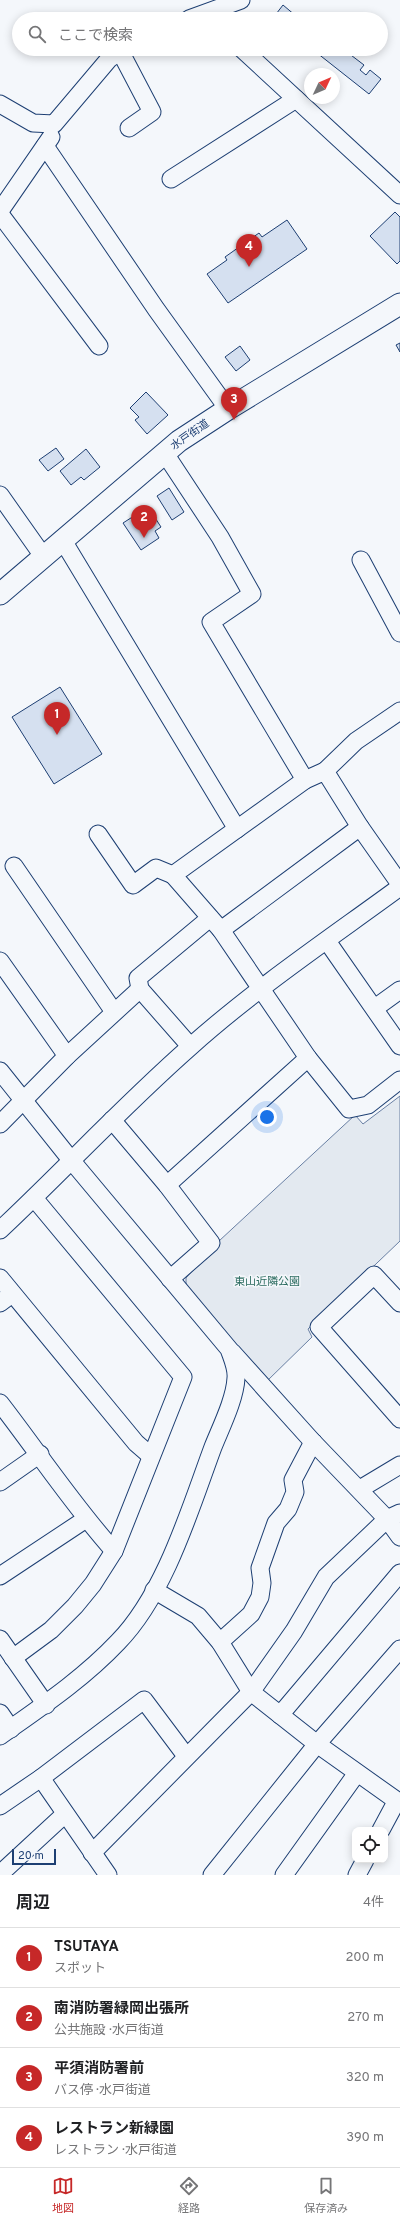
<!DOCTYPE html>
<html lang="ja">
<meta charset="utf-8">
<style>
:root{--surface:#fff;--page:#f2f2f2;--text:#202124;--muted:#757577;--line:#e0e0e0;--accent:#c62828}
body{margin:0;font-family:Overpass,"Noto Sans JP",sans-serif;background:var(--page);color:var(--text)}
.controls{position:absolute;right:12px;bottom:12px;display:grid;overflow:hidden;border-radius:8px;box-shadow:0 2px 10px #0003}
.controls button{width:36px;height:36px;display:grid;place-items:center;padding:0;border:0;border-bottom:1px solid var(--line);background:var(--surface);color:var(--text);font:20px sans-serif}
.compass{position:absolute;left:304px;top:68px;width:36px;height:36px;border-radius:50%;background:var(--surface);box-shadow:0 2px 10px #0003;rotate:46deg}
.scale{position:absolute;left:12px;bottom:10px;width:44px;box-sizing:border-box;padding-left:4px;border:2px solid #1d3f73;border-top:0;font-size:11px;line-height:14px;white-space:nowrap;color:#1d3f73;-webkit-text-stroke:3px #f4f7fb;paint-order:stroke}
.you{position:absolute;left:267px;top:1117px;width:14px;height:14px;margin:-10px;border:3px solid #fff;border-radius:50%;background:#1a73e8;box-shadow:0 0 0 6px #1a73e833}
.badge{display:grid;place-items:center;width:26px;height:26px;border-radius:50%;background:var(--accent);color:#fff;font-size:13px;font-weight:700}
.pin{position:absolute;translate:-50% -33px;filter:drop-shadow(0 1px 2px #0008)}
.pin::after{content:'';position:absolute;top:21px;width:14px;height:12px;background:inherit;clip-path:polygon(0 0,100% 0,50% 100%)}
.list{margin:0;padding:0;list-style:none}
h2{display:flex;justify-content:space-between;align-items:center;height:52px;margin:0;padding:0 16px;font-size:17px}
h2 small{font-size:13px;font-weight:400;color:var(--muted)}
.list li{display:grid;grid-template-columns:26px 1fr auto;gap:12px;align-items:center;box-sizing:border-box;height:60px;padding:0 16px;border-top:1px solid var(--line)}
.list b{display:block;font-size:15px;white-space:nowrap}
.list p{margin:0;font-size:13px;white-space:nowrap;color:var(--muted)}
.list em{font-size:13px;font-style:normal;color:var(--muted)}
.icon{flex:none;width:22px;height:22px;fill:none;stroke:currentColor;stroke-width:2;stroke-linecap:round;stroke-linejoin:round}
.map{position:relative;flex:none;width:400px;height:1875px;overflow:hidden}
.search{position:absolute;background:var(--surface);box-shadow:0 2px 10px #0003;left:12px;right:12px;top:12px;height:44px;display:flex;align-items:center;gap:10px;box-sizing:border-box;padding:0 14px;border-radius:22px;color:var(--muted);font-size:15px}
.sheet{height:292px;background:var(--surface)}
nav{display:flex;justify-content:space-around;align-items:center;box-sizing:border-box;height:56px;border-top:1px solid var(--line);background:var(--surface);font-size:11px;color:var(--muted)}
nav a{display:grid;justify-items:center;gap:2px}
nav .on{color:var(--accent)}
.map>svg:first-child{display:block}
.green{fill:#e3e9f0;stroke:#687fa3}
.building{fill:#d5e0f0;stroke:#1d3f73}
.lines{fill:none;stroke-linecap:round;stroke-linejoin:round}
.minor-casing{stroke:#1d3f73;stroke-width:19}
.major-casing{stroke:#1d3f73;stroke-width:23}
.minor{stroke:#f4f7fb;stroke-width:17}
.major{stroke:#f4f7fb;stroke-width:21}
.labels{text-anchor:middle;dominant-baseline:central;stroke-width:3;stroke-linejoin:round;paint-order:stroke}
.street-label{font-size:11px;fill:#1d3f73;stroke:#f4f7fb}
.park-label{font-size:11px;fill:#2c6c60;stroke:#f4f7fb}
</style>
<div class="map">
<svg width="400" height="1875" viewBox="0 0 400 1875">
<rect width="100%" height="100%" fill="#f4f7fb"/>
<polygon class="green" points="400,1096 400,1241 308,1329 312,1337 266,1382 186,1286 186,1278 219,1241 355,1115 363,1124"/>
<g class="building">
<polygon points="283,5 296,16 293,19 273,18"/>
<polygon points="312,49 343,49 364,65 360,70 366,75 370,70 381,79 369,94"/>
<polygon points="395,212 400,217 400,261 397,264 370,236"/>
<polygon points="287,220 307,249 228,303 207,274 227,260 225,257 259,233 262,237"/>
<polygon points="400,343 400,352 396,345"/>
<polygon points="240,346 250,360 236,371 225,357"/>
<polygon points="146,392 168,415 147,434 135,420 139,417 130,408"/>
<polygon points="56,448 64,459 48,471 39,460"/>
<polygon points="86,449 100,467 84,480 81,477 71,485 60,471"/>
<polygon points="169,488 184,512 172,520 157,496"/>
<polygon points="148,507 161,527 155,531 159,538 141,550 123,523"/>
<polygon points="60,687 102,754 54,784 12,717"/>
</g>
<g class="lines">
<g class="minor-casing">
<g id="minor">
<polyline points="189,19 241,0"/>
<polyline points="242,49 400,195"/>
<polyline points="120,51 152,112 129,128"/>
<polyline points="0,104 33,123 54,124 109,59 123,49"/>
<polyline points="45,146 156,309 228,409"/>
<polyline points="171,179 296,99"/>
<polyline points="0,211 51,137"/>
<polyline points="0,214 99,346"/>
<polyline points="164,452 220,537 252,594 211,622 305,780"/>
<polyline points="0,495 43,556"/>
<polyline points="62,539 237,829"/>
<polyline points="361,560 400,633"/>
<polyline points="325,771 356,741 400,711"/>
<polyline points="98,834 133,885 156,868 173,875"/>
<polyline points="14,866 114,1012"/>
<polyline points="400,884 360,827 325,771 305,780 173,875 221,930 308,1058 349,1109 368,1105 400,1080"/>
<polyline points="221,930 360,827"/>
<polyline points="327,941 400,1046"/>
<polyline points="0,961 67,1056"/>
<polyline points="375,1008 400,990"/>
<polyline points="190,1046 140,989 138,978 210,918"/>
<path d="M 0,1071 L 71,1160 L 229,1349 C 232,1358 237,1368 236,1378 C 235,1399 221,1427 213,1447 C 190,1509 165,1594 118,1642 C 83,1679 41,1707 0,1736"/>
<polyline points="112,1120 167,1185 211,1243 170,1279"/>
<polyline points="0,1124 67,1056 140,989"/>
<polyline points="167,1185 308,1058"/>
<path d="M 0,1230 C 64,1170 124,1105 190,1047 C 256,988 329,939 400,887"/>
<polyline points="0,1278 136,1443 151,1456"/>
<polyline points="0,1303 12,1294"/>
<polyline points="400,1303 374,1275 319,1327 400,1419"/>
<polyline points="232,1352 313,1442 387,1519 400,1537"/>
<path d="M 0,1403 C 38,1452 72,1504 114,1551"/>
<polyline points="0,1482 40,1454"/>
<polyline points="360,1489 400,1465"/>
<polyline points="0,1576 86,1519"/>
<polyline points="154,1590 198,1616 220,1642 251,1692 317,1744 400,1803"/>
<polyline points="0,1639 46,1705"/>
<polyline points="220,1642 251,1614 260,1597 262,1583 260,1568 276,1523 288,1509 295,1492 293,1480 313,1442"/>
<polyline points="13,1658 51,1630 75,1606 93,1584 114,1551 183,1377 34,1198"/>
<polyline points="0,1713 11,1729"/>
<polyline points="280,1715 400,1573"/>
<polyline points="41,1778 108,1875"/>
<polyline points="0,1806 41,1778 144,1700 186,1756"/>
<polyline points="381,1830 396,1802"/>
<polyline points="92,1853 251,1692 294,1631 326,1577 387,1519 400,1513"/>
<polyline points="0,1874 65,1814"/>
<polyline points="212,1875 317,1744 400,1649"/>
<polyline points="284,1875 357,1773"/>
<polyline points="357,1875 365,1860"/>
</g>
</g>
<g class="major-casing">
<polyline id="major" points="0,594 179,441 228,409 400,304"/>
</g>
<use href="#minor" class="minor"/>
<use href="#major" class="major"/>
</g>
<g class="labels">
<g class="street-label">
<text transform="translate(190 435) rotate(-35)">水戸街道</text>
</g>
<g class="park-label">
<text x="267" y="1282">東山近隣公園</text>
</g>
</g>
</svg>
<div class="controls">
<button><svg class="icon" aria-label="locate" viewBox="0 0 24 24"><circle cx="12" cy="12" r="6"/><path d="M12 2v4M12 18v4M2 12h4M18 12h4"/></svg></button>
</div>
<svg class="compass" viewBox="-18 -18 36 36"><path d="M0-13l5 13h-10z" fill="#e53935"/><path d="M0 13l5-13h-10z" fill="#757577"/></svg>
<div class="scale">20 m</div>
<div class="you"></div>
<div class="pin badge" style="left:57px;top:735px">1</div>
<div class="pin badge" style="left:144px;top:538px">2</div>
<div class="pin badge" style="left:234px;top:420px">3</div>
<div class="pin badge" style="left:249px;top:267px">4</div>
<div class="search"><svg class="icon" aria-label="search" viewBox="0 0 24 24"><circle cx="10" cy="10" r="6"/><path d="M15 15l6 6"/></svg>ここで検索</div>
</div>
<section class="sheet">
<h2>周辺<small>4件</small></h2>
<ul class="list">
<li><span class="badge">1</span><div><b>TSUTAYA</b><p>スポット</p></div><em>200 m</em></li>
<li><span class="badge">2</span><div><b>南消防署緑岡出張所</b><p>公共施設 · 水戸街道</p></div><em>270 m</em></li>
<li><span class="badge">3</span><div><b>平須消防署前</b><p>バス停 · 水戸街道</p></div><em>320 m</em></li>
<li><span class="badge">4</span><div><b>レストラン新緑園</b><p>レストラン · 水戸街道</p></div><em>390 m</em></li>
</ul>
</section>
<nav>
<a class="on"><svg class="icon" aria-label="map" viewBox="0 0 24 24"><path d="M3 6l6-2 6 2 6-2v14l-6 2-6-2-6 2zM9 4v14M15 6v14"/></svg>地図</a>
<a><svg class="icon" aria-label="directions" viewBox="0 0 24 24"><path d="M12 3l9 9-9 9-9-9zM9 14v-3h6M13 9l2 2-2 2"/></svg>経路</a>
<a><svg class="icon" aria-label="saved" viewBox="0 0 24 24"><path d="M7 4h10v16l-5-4-5 4z"/></svg>保存済み</a>
</nav>
